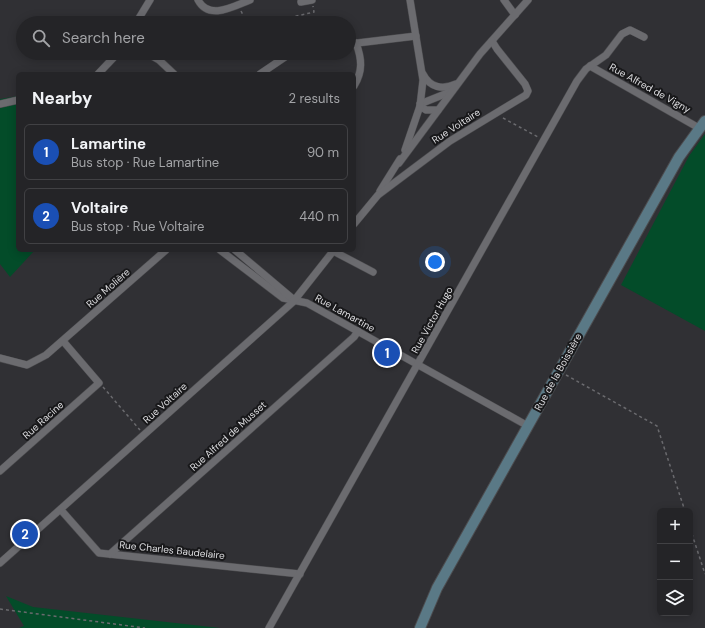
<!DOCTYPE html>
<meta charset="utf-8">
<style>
:root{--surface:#242427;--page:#2c2c2f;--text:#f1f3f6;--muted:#a3a4a7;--line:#414144;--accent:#b45309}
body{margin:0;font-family:"DM Sans",sans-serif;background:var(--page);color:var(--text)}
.controls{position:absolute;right:12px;bottom:12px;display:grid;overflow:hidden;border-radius:6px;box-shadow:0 2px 10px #0003}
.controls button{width:36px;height:36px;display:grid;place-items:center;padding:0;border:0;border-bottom:1px solid var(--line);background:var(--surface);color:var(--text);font:20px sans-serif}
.you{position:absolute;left:435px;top:262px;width:14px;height:14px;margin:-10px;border:3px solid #fff;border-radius:50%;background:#1a73e8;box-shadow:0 0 0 6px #1a73e833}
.badge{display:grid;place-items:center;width:26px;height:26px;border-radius:50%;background:var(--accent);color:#fff;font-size:13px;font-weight:700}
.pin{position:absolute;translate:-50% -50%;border:2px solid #fff;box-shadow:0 1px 4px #0006}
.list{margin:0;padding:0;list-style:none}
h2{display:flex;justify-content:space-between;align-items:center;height:52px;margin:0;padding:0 16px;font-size:17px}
h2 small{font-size:13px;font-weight:400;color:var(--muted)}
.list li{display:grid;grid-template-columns:26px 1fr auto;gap:12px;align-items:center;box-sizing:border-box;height:56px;margin:0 8px 8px;padding:0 8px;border:1px solid var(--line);border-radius:6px}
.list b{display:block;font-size:15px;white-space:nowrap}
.list p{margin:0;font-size:13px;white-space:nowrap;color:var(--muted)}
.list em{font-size:13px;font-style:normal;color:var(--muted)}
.icon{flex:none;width:22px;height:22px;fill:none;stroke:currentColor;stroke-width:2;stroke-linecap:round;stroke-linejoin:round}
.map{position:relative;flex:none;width:705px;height:628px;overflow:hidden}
.search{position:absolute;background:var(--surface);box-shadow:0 2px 10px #0003;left:16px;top:16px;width:340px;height:44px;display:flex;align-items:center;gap:10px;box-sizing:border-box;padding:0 14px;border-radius:22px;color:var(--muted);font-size:15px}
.panel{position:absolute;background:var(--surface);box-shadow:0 2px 10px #0003;left:16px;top:72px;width:340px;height:180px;border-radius:6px}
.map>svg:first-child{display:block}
.green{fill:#034c29}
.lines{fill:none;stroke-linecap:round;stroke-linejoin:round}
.street-casing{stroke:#4c4c4f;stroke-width:8}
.secondary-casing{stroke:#4c4c4f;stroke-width:12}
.path{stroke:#6a6a6e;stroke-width:1.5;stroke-dasharray:3 3;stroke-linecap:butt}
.street{stroke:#6b6b6f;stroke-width:7}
.secondary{stroke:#5a7986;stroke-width:10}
.labels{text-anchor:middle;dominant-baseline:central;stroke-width:4;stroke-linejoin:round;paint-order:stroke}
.street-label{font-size:10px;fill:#dfdfe2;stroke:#18181a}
</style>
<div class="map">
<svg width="705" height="628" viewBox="0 0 705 628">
<rect width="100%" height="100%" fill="#303034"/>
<g class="green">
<polygon points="18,96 18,250 35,250 10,277 0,264 0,99"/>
<polygon points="705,134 705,331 621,285 689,156"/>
<polygon points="6,596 33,607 220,628 19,628 24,626"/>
</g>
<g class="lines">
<g class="street-casing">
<g id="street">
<path d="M 198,0 C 209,21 234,6 250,0"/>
<polyline points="504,0 515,15"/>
<polyline points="301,2 312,0"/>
<polyline points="136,23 150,0"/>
<polyline points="349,44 416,36"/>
<polyline points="147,53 159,60 174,74"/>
<polyline points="590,66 699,128"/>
<polyline points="98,74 118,53"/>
<polyline points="260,74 288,55 295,53"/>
<path d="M 423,74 C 430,88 443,90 456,84"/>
<path d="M 354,86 C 363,71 362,59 356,43"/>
<polyline points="0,104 18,100"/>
<polyline points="420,104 450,92"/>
<polyline points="420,106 426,110 438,110"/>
<polyline points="405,150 420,106 423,80 410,0"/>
<polyline points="399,163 480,54 528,0"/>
<polyline points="380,191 400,159"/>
<polyline points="354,224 378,195 450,141 526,95 528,91 525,84 497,49 492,41"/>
<polyline points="220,250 283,298 307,303 528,426"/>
<polyline points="235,250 293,299"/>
<polyline points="333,251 373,272"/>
<polyline points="0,358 27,365 46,355 166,250"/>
<polyline points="0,471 99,383 63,341"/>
<polyline points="61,510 99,553 300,574"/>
<polyline points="110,554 354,337 358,331"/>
<polyline points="0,563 293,302 334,250"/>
<polyline points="269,628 577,81 586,69 606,55 622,34 630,30 644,37"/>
</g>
</g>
<g class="secondary-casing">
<polyline id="secondary" points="420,628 437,588 679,157 705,121"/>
</g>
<g class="path">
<polyline points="241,11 247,23"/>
<polyline points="279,23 288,18 314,12 313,6"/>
<polyline points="503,118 538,137"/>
<polyline points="566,375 657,426 685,511"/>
<polyline points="103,387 140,430"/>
<polyline points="690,528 705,574"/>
<polyline points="0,609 145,628"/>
</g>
<use href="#street" class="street"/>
<use href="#secondary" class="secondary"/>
</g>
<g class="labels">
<g class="street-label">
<text transform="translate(650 88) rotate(29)">Rue Alfred de Vigny</text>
<text transform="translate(456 126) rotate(-33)">Rue Voltaire</text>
<text transform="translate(108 288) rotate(-41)">Rue Molière</text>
<text transform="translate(345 313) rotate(29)">Rue Lamartine</text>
<text transform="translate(432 320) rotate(-61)">Rue Victor Hugo</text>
<text transform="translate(558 372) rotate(-61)">Rue de la Boissière</text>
<text transform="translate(165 403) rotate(-42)">Rue Voltaire</text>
<text transform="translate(43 420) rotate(-42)">Rue Racine</text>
<text transform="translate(228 436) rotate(-42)">Rue Alfred de Musset</text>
<text transform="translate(172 550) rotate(6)">Rue Charles Baudelaire</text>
</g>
</g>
</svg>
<div class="controls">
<button>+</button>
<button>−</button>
<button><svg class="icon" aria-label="layers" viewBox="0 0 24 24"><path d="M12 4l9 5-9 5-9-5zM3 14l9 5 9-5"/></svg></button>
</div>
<div class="you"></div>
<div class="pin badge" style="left:387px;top:353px;background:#1a4fb4">1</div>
<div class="pin badge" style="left:25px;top:534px;background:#1a4fb4">2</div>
<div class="search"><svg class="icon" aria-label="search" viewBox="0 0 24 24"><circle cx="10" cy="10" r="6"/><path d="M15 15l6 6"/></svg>Search here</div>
<section class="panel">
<h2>Nearby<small>2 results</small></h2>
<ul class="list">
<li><span class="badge" style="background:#1a4fb4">1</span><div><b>Lamartine</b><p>Bus stop · Rue Lamartine</p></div><em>90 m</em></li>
<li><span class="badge" style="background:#1a4fb4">2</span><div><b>Voltaire</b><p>Bus stop · Rue Voltaire</p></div><em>440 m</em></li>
</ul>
</section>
</div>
